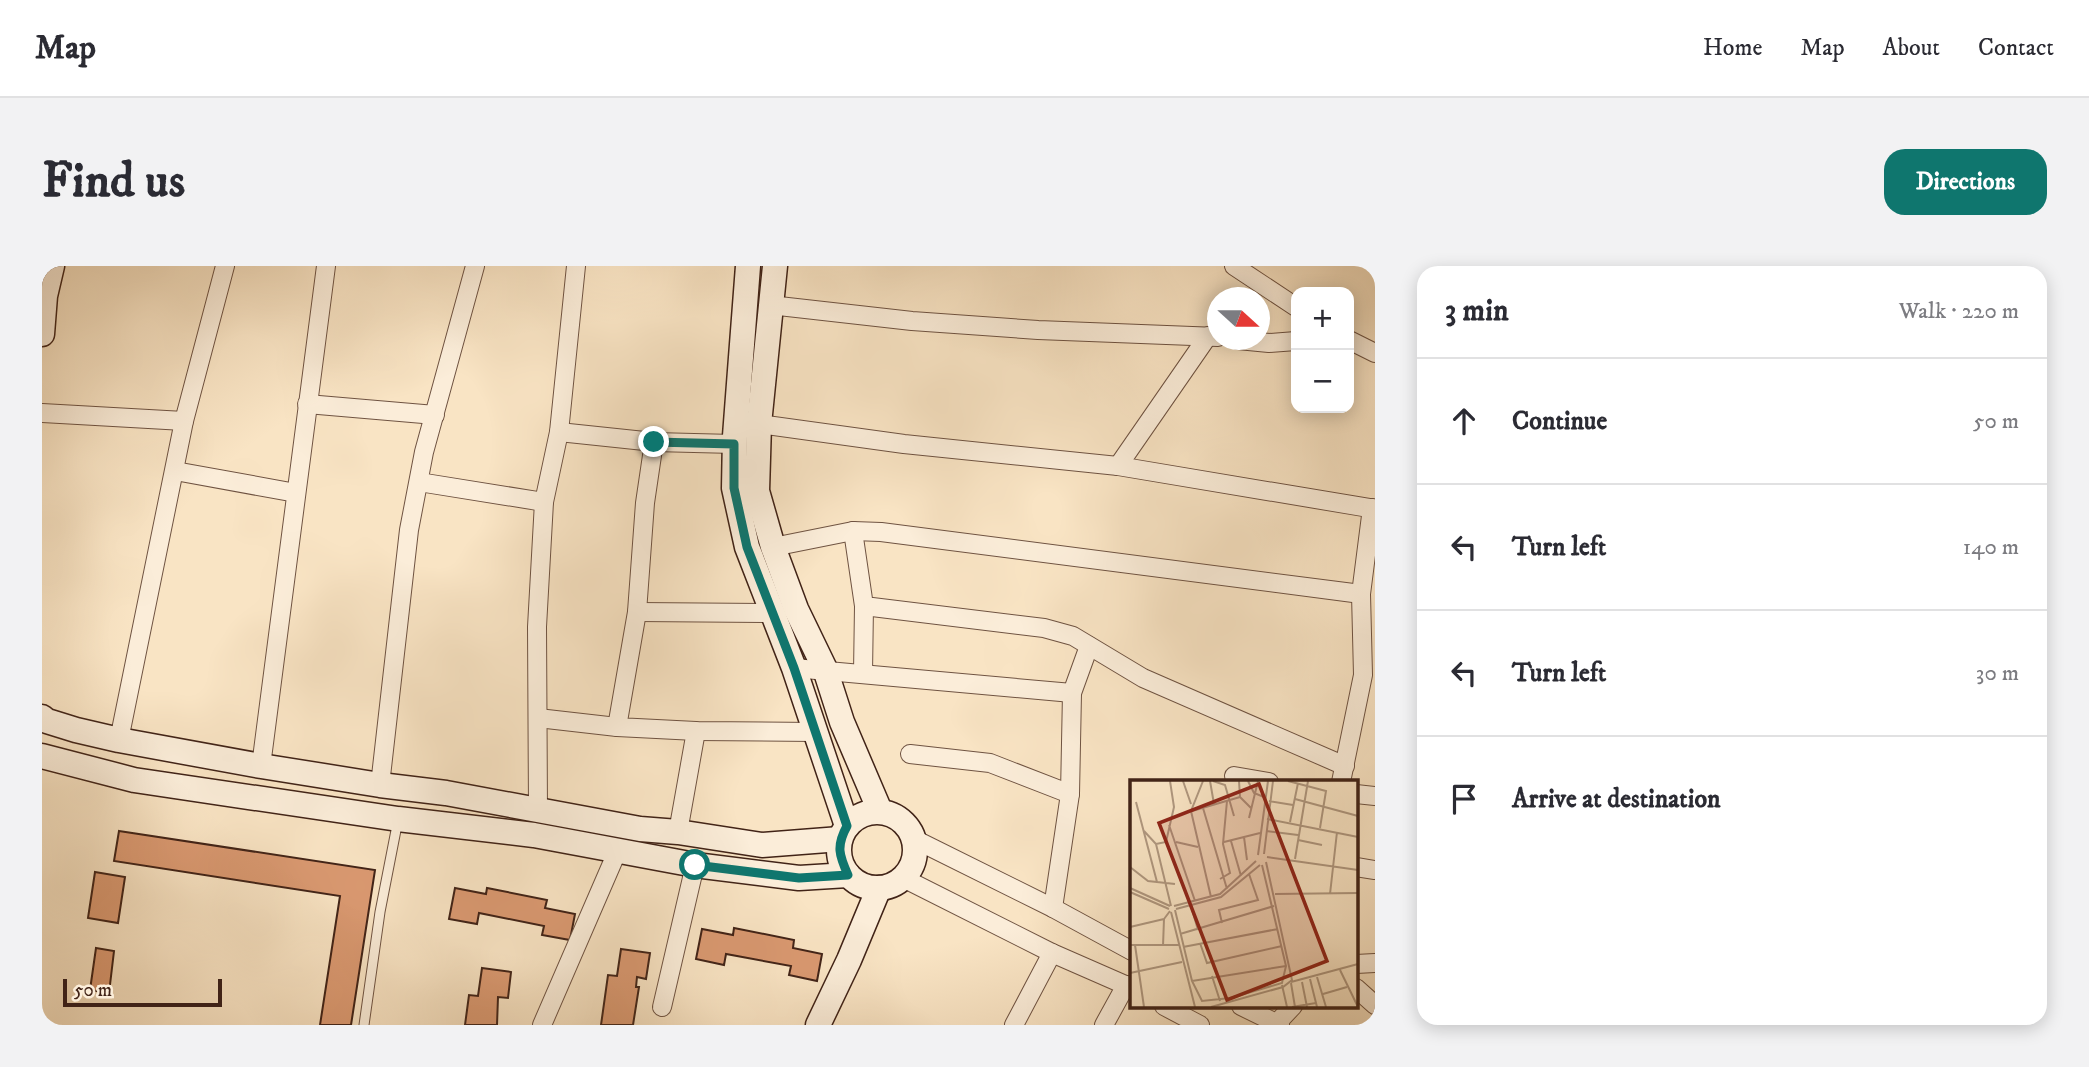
<!DOCTYPE html>
<meta charset="utf-8">
<style>
:root{--surface:#fff;--page:#f2f2f3;--text:#2b2b33;--muted:#7c7c81;--line:#e1e1e2;--accent:#0f766e}
body{margin:0;font-family:"IM FELL DW Pica",serif;background:var(--page);color:var(--text)}
.controls{position:absolute;right:21px;top:21px;display:grid;overflow:hidden;border-radius:14px;box-shadow:0 4px 18px #0003}
.controls button{width:63px;height:63px;display:grid;place-items:center;padding:0;border:0;border-bottom:2px solid var(--line);background:var(--surface);color:var(--text);font:35px sans-serif}
.compass{position:absolute;left:1165px;top:21px;width:63px;height:63px;border-radius:50%;background:var(--surface);box-shadow:0 4px 18px #0003;rotate:111deg}
.scale{position:absolute;left:21px;bottom:18px;width:159px;box-sizing:border-box;padding-left:7px;border:4px solid #412317;border-top:0;font-size:19px;line-height:24px;white-space:nowrap;color:#412317;-webkit-text-stroke:5px #fbedd9;paint-order:stroke}
.stop{position:absolute;width:21px;height:21px;margin:-16px;border:5px solid #0f766e;border-radius:50%;background:#fff}
.stop.end{background:#0f766e;border-color:#fff;box-shadow:0 2px 7px #0008}
.list{margin:0;padding:0;list-style:none}
h2{display:flex;justify-content:space-between;align-items:center;height:91px;margin:0;padding:0 28px;font-size:30px}
h2 small{font-size:23px;font-weight:400;color:var(--muted)}
.list li{display:grid;grid-template-columns:46px 1fr auto;gap:21px;align-items:center;box-sizing:border-box;height:126px;padding:0 28px;border-top:2px solid var(--line)}
.list b{display:block;font-size:26px;white-space:nowrap}
.list em{font-size:23px;font-style:normal;color:var(--muted)}
.icon{flex:none;width:38px;height:38px;fill:none;stroke:currentColor;stroke-width:2;stroke-linecap:round;stroke-linejoin:round}
.map{position:relative;flex:none;width:1333px;height:759px;overflow:hidden;border-radius:21px}
header{display:flex;align-items:center;gap:42px;box-sizing:border-box;height:98px;padding:0 35px;background:var(--surface);border-bottom:2px solid var(--line)}
header strong{font-size:33px}
nav{display:flex;gap:38px;margin-inline-start:auto;font-size:24px}
.intro{display:flex;align-items:center;justify-content:space-between;box-sizing:border-box;height:168px;padding:0 42px}
h1{margin:0;font-size:49px}
.button{padding:18px 32px;border-radius:21px;background:var(--accent);color:#fff;font-size:24px;font-weight:700}
main{display:flex;gap:42px;padding:0 42px}
aside{flex:1;background:var(--surface);border-radius:21px;box-shadow:0 4px 18px #0003}
.map>svg:first-child{display:block}
.building{fill:#da9971;stroke:#412317;stroke-width:2}
.lines{fill:none;stroke-linecap:round;stroke-linejoin:round}
.lane-casing{stroke:#6f5342;stroke-width:11}
.street-casing{stroke:#6f5342;stroke-width:20}
.secondary-casing{stroke:#412317;stroke-width:27}
.lane{stroke:#fbedd9;stroke-width:9}
.street{stroke:#fbedd9;stroke-width:18}
.secondary{stroke:#fbedd9;stroke-width:24}
.route{stroke:#0f766e;stroke-width:9}
.inset-road{fill:none;stroke:#af977f;stroke-width:2}
.view{fill:#8f2418;fill-opacity:0.15;stroke:#8f2418;stroke-width:3.5}
.inset-edge{fill:none;stroke:#412317;stroke-width:3.5}
</style>
<header>
<strong>Map</strong>
<nav><a>Home</a><a>Map</a><a>About</a><a>Contact</a></nav>
</header>
<div class="intro"><h1>Find us</h1><a class="button">Directions</a></div>
<main>
<div class="map">
<svg width="1333" height="759" viewBox="0 0 1333 759">
<rect width="100%" height="100%" fill="#f9e4c4"/>
<filter id="stains"><feTurbulence type="fractalNoise" baseFrequency=".00286" numOctaves="4"/><feColorMatrix values="0 0 0 0 .2 0 0 0 0 .09 0 0 0 0 .02 0 0 0 .5 -.17"/></filter>
<radialGradient id="worn" r=".72"><stop offset=".6" stop-color="#630" stop-opacity="0"/><stop offset="1" stop-color="#630" stop-opacity=".3"/></radialGradient>
<g class="building">
<polygon points="77,565 333,604 309,759 278,759 298,630 72,595"/>
<polygon points="53,606 83,611 76,657 46,652"/>
<polygon points="413,622 444,628 445,622 505,634 503,642 533,648 528,674 500,669 502,660 437,647 435,658 407,653"/>
<polygon points="692,662 752,674 751,682 780,688 775,715 747,709 749,700 684,688 682,699 654,693 660,663 691,669"/>
<polygon points="54,682 72,685 67,727 48,724"/>
<polygon points="579,683 608,687 604,713 595,711 594,721 597,721 591,759 559,759 566,709 575,710"/>
<polygon points="440,702 469,706 466,732 456,731 455,759 423,759 427,729 436,730"/>
</g>
<g class="lines">
<g class="lane-casing">
<polyline id="lane" points="322,759 338,646 356,554"/>
</g>
<g class="street-casing">
<g id="street">
<polyline points="1192,0 1254,41"/>
<polyline points="728,39 870,55 996,64 1176,71"/>
<polyline points="1196,74 1227,77 1254,75"/>
<polyline points="1307,74 1333,87"/>
<polyline points="265,138 393,149"/>
<polyline points="0,147 142,155"/>
<polyline points="717,158 862,178 1076,200 1333,243"/>
<polyline points="517,166 612,176 603,237 595,346 575,461 654,465 774,466"/>
<polyline points="612,176 692,178"/>
<polyline points="1076,200 1166,70"/>
<polyline points="133,205 254,227"/>
<polyline points="377,216 502,236"/>
<polyline points="811,265 822,340 1002,362 1031,370 1101,412 1303,500"/>
<polyline points="731,281 811,265 839,266 1319,328"/>
<polyline points="595,346 732,347"/>
<polyline points="752,402 1030,427"/>
<polyline points="821,407 822,340"/>
<polyline points="496,452 575,461"/>
<polyline points="77,474 142,155 183,0"/>
<polyline points="868,488 948,497 1028,528"/>
<polyline points="219,500 284,0"/>
<polyline points="1192,510 1227,516"/>
<polyline points="1299,516 1321,409 1319,328 1330,242"/>
<polyline points="338,519 367,264 382,186 433,0"/>
<polyline points="1314,528 1333,530"/>
<polyline points="496,544 495,361 502,236 517,166 534,0"/>
<polyline points="636,566 654,465"/>
<polyline points="872,573 1011,642 1090,685"/>
<polyline points="1314,601 1333,604"/>
<polyline points="861,612 1010,687 1090,722"/>
<polyline points="1011,642 1028,528 1030,427 1047,380"/>
<polyline points="1314,698 1333,697"/>
<polyline points="1314,722 1333,739"/>
<polyline points="1122,740 1158,759"/>
<polyline points="1199,740 1238,759"/>
<polyline points="620,741 653,599"/>
<polyline points="1235,757 1251,740"/>
<polyline points="500,759 575,586"/>
<polyline points="972,759 1010,687"/>
<polyline points="1062,759 1084,719"/>
</g>
</g>
<g class="secondary-casing">
<g id="secondary">
<polyline points="706,0 693,170 692,222 705,281 752,402 805,560"/>
<polyline points="733,0 717,158 715,225 731,281 754,343 783,403 800,456 838,545"/>
<polyline points="0,68 3,30 10,0"/>
<polyline points="0,451 5,455 34,464 77,474 219,500 338,519 404,527 598,563 636,566 720,579 798,573"/>
<polyline points="0,490 92,514 356,553 492,569 653,599 757,612 806,609"/>
<circle cx="835" cy="584" r="38"/>
<polyline points="776,759 807,694 837,622"/>
</g>
</g>
<use href="#lane" class="lane"/>
<use href="#street" class="street"/>
<use href="#secondary" class="secondary"/>
</g>
<g class="lines">
<path class="route" d="M 612,176 L 692,178 L 692,222 L 705,281 L 752,402 L 805,560 C 794,580 797,589 806,609 L 757,612 L 653,599"/>
</g>
<g transform="translate(1088 514)">
<rect width="228" height="228" fill="#f9e4c4"/>
<path class="inset-road" d="M 53,1 L 61,24M 73,1 L 61,31 L 81,117M 80,1 L 84,24M 83,1 L 95,5 L 104,36M 109,1 L 110,17 L 121,28M 118,1 L 124,13 L 134,17M 158,1 L 196,11 L 190,48M 165,19 L 228,36M 139,21 L 163,25M 6,22 L 27,102M 73,28 L 97,109M 62,31 L 110,17M 119,38 L 128,1M 137,39 L 228,57M 160,42 L 168,3M 39,45 L 65,121M 14,51 L 26,64 L 41,126M 136,51 L 168,55M 114,57 L 117,80M 168,60 L 192,65M 101,61 L 111,96M 46,62 L 68,67M 94,62 L 130,53M 26,64 L 36,62 L 44,27 L 40,1M 134,74 L 143,1M 128,75 L 138,1M 137,77 L 228,90M 165,79 L 178,1M 0,87 L 18,101 L 45,104M 90,99 L 100,93 L 93,64 L 97,21M 0,108 L 40,126M 0,112 L 39,129M 145,114 L 228,113M 200,114 L 207,52M 44,126 L 90,114 L 126,81M 61,126 L 68,150M 46,129 L 91,117 L 130,85M 45,130 L 62,201 L 72,221 L 100,218 L 152,203 L 156,186 L 132,85M 41,132 L 65,227M 92,143 L 89,130 L 128,120 L 119,94M 0,147 L 34,139M 50,154 L 144,126M 70,163 L 77,183 L 152,166M 0,165 L 49,165M 5,165 L 14,227M 33,166 L 34,139 L 40,131M 53,167 L 148,149M 210,190 L 228,227M 0,193 L 52,182M 82,196 L 90,221M 187,197 L 196,227M 180,199 L 187,227M 62,201 L 156,186M 161,202 L 228,184M 172,202 L 177,227M 161,203 L 165,227M 152,205 L 157,227M 193,214 L 217,207M 81,227 L 153,207 L 162,200 L 136,82M 162,227 L 186,223"/>
<path class="view" d="M 129,4 L 197,181 L 97,220 L 29,43 Z"/>
<rect width="228" height="228" class="inset-edge"/>
</g>
<rect width="100%" height="100%" filter="url(#stains)"/>
<rect width="100%" height="100%" fill="url(#worn)"/>
</svg>
<div class="controls">
<button>+</button>
<button>−</button>
</div>
<svg class="compass" viewBox="-18 -18 36 36"><path d="M0-13l5 13h-10z" fill="#e53935"/><path d="M0 13l5-13h-10z" fill="#7c7c81"/></svg>
<div class="scale">50 m</div>
<div class="stop" style="left:653px;top:599px"></div>
<div class="stop end" style="left:612px;top:176px"></div>
</div>
<aside>
<h2>3 min<small>Walk · 220 m</small></h2>
<ul class="list">
<li><svg class="icon" aria-label="ahead" viewBox="0 0 24 24"><path d="M12 20V5M6 11l6-6 6 6"/></svg><div><b>Continue</b></div><em>50 m</em></li>
<li><svg class="icon" aria-label="left" viewBox="0 0 24 24"><path d="M17 20v-9H6M10 6l-5 5 5 5"/></svg><div><b>Turn left</b></div><em>140 m</em></li>
<li><svg class="icon" aria-label="left" viewBox="0 0 24 24"><path d="M17 20v-9H6M10 6l-5 5 5 5"/></svg><div><b>Turn left</b></div><em>30 m</em></li>
<li><svg class="icon" aria-label="arrive" viewBox="0 0 24 24"><path d="M6 21V4h12l-3 4 3 4H6"/></svg><div><b>Arrive at destination</b></div></li>
</ul>
</aside>
</main>
